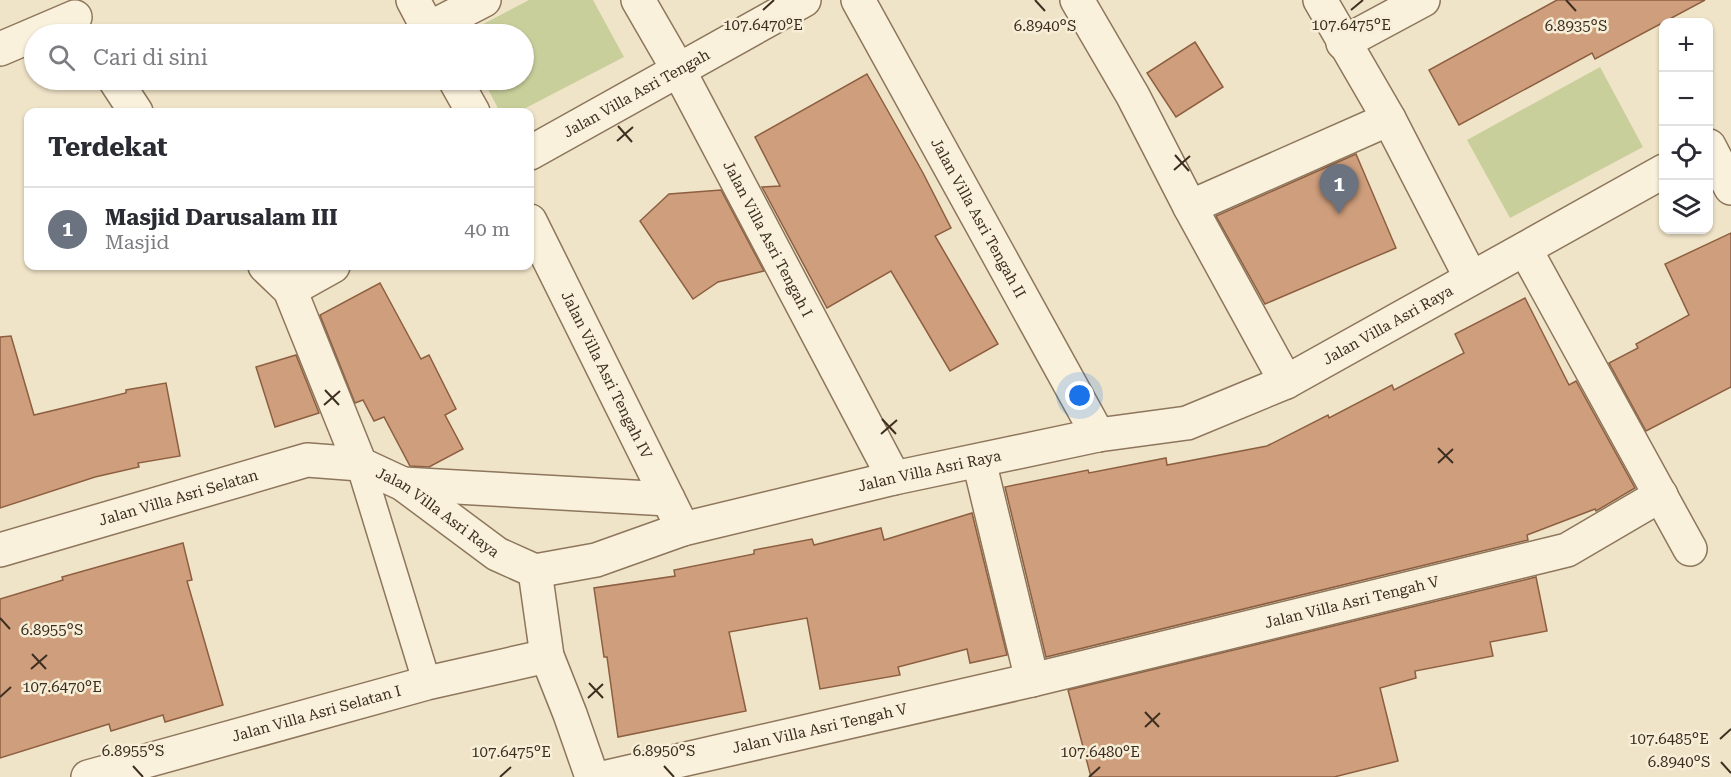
<!DOCTYPE html>
<html lang="id">
<meta charset="utf-8">
<style>
:root{--surface:#fff;--page:#f7f7f7;--text:#2b2b33;--muted:#7c7c81;--line:#e1e1e2;--accent:#9e2a2b}
body{margin:0;font-family:"Roboto Serif",serif;background:var(--page);color:var(--text)}
.controls{position:absolute;right:18px;top:18px;display:grid;overflow:hidden;border-radius:12px;box-shadow:0 2px 4px #0004}
.controls button{width:54px;height:54px;display:grid;place-items:center;padding:0;border:0;border-bottom:2px solid var(--line);background:var(--surface);color:var(--text);font:30px sans-serif}
.you{position:absolute;left:1080px;top:396px;width:21px;height:21px;margin:-15px;border:4px solid #fff;border-radius:50%;background:#1a73e8;box-shadow:0 0 0 9px #1a73e833}
.badge{display:grid;place-items:center;width:39px;height:39px;border-radius:50%;background:var(--accent);color:#fff;font-size:20px;font-weight:700}
.pin{position:absolute;translate:-50% -50px;filter:drop-shadow(0 2px 3px #0008)}
.pin::after{content:'';position:absolute;top:32px;width:21px;height:18px;background:inherit;clip-path:polygon(0 0,100% 0,50% 100%)}
.list{margin:0;padding:0;list-style:none}
h2{display:flex;justify-content:space-between;align-items:center;height:78px;margin:0;padding:0 24px;font-size:26px}
h2 small{font-size:20px;font-weight:400;color:var(--muted)}
.list li{display:grid;grid-template-columns:39px 1fr auto;gap:18px;align-items:center;box-sizing:border-box;height:84px;padding:0 24px;border-top:2px solid var(--line)}
.list b{display:block;font-size:22px;white-space:nowrap}
.list p{margin:0;font-size:20px;white-space:nowrap;color:var(--muted)}
.list em{font-size:20px;font-style:normal;color:var(--muted)}
.icon{flex:none;width:33px;height:33px;fill:none;stroke:currentColor;stroke-width:2;stroke-linecap:round;stroke-linejoin:round}
.map{position:relative;flex:none;width:1731px;height:777px;overflow:hidden}
.search{position:absolute;background:var(--surface);box-shadow:0 2px 4px #0004;left:24px;top:24px;width:510px;height:66px;display:flex;align-items:center;gap:15px;box-sizing:border-box;padding:0 21px;border-radius:33px;color:var(--muted);font-size:22px}
.panel{position:absolute;background:var(--surface);box-shadow:0 2px 4px #0004;left:24px;top:108px;width:510px;height:162px;border-radius:12px}
.map>svg:first-child{display:block}
.green{fill:#c9cf9b}
.building{fill:#cf9f7d;stroke:#8d5f41;stroke-width:1.5}
.lines{fill:none;stroke-linecap:round;stroke-linejoin:round}
.service-casing{stroke:#8d765c;stroke-width:30}
.minor-casing{stroke:#8d765c;stroke-width:36}
.service{stroke:#faf1dc;stroke-width:27}
.minor{stroke:#faf1dc;stroke-width:33}
.ticks{fill:none;stroke:#3d2e20;stroke-width:2}
.labels{text-anchor:middle;dominant-baseline:central;stroke-width:5;stroke-linejoin:round;paint-order:stroke}
.street-label{font-size:15px;fill:#3d2e20;stroke:#f7eed8}
.ticks-label{font-size:15px;text-anchor:middle;fill:#3d2e20;stroke:#f7eed8;stroke-width:5;stroke-linejoin:round;paint-order:stroke}
</style>
<div class="map">
<svg width="1731" height="777" viewBox="0 0 1731 777">
<rect width="100%" height="100%" fill="#f0e4c8"/>
<g class="green">
<polygon points="529,0 593,0 624,57 518,112 500,112 483,80 524,80 524,34 464,34"/>
<polygon points="1600,67 1643,147 1510,218 1467,140"/>
</g>
<g class="building">
<polygon points="1557,0 1705,0 1595,59 1592,53 1459,125 1429,70"/>
<polygon points="1195,42 1223,87 1176,117 1147,73"/>
<polygon points="867,74 923,173 951,228 935,236 998,344 950,371 891,271 827,308 762,187 780,186 755,137"/>
<polygon points="1356,154 1396,248 1265,304 1216,216"/>
<polygon points="721,190 764,271 718,282 693,299 640,221 669,194"/>
<polygon points="1731,233 1731,387 1646,431 1609,363 1638,348 1636,344 1689,315 1665,264"/>
<polygon points="380,283 421,359 429,355 456,409 445,415 463,449 429,467 410,466 384,417 374,421 363,400 355,403 320,315"/>
<polygon points="1525,298 1569,385 1576,381 1635,488 1596,511 1595,509 1527,535 1528,540 1046,657 1005,487 1088,470 1089,473 1166,458 1167,465 1267,446 1328,415 1329,418 1392,385 1394,390 1464,353 1455,334"/>
<polygon points="11,336 34,415 126,393 126,390 166,383 180,456 138,463 139,467 95,477 0,508 0,337"/>
<polygon points="296,355 319,413 275,427 256,367"/>
<polygon points="972,513 1007,655 970,663 967,649 898,667 900,675 820,689 807,618 729,632 746,711 618,737 607,657 604,657 594,588 675,576 674,570 754,554 754,550 812,539 814,545 881,528 884,540"/>
<polygon points="183,543 192,580 187,581 223,705 165,722 163,715 111,731 109,724 0,758 0,599 63,580 62,577"/>
<polygon points="1536,577 1547,631 1490,642 1493,656 1415,671 1416,678 1380,688 1398,761 1334,777 1091,777 1068,690"/>
</g>
<g class="lines">
<g class="service-casing">
<polyline id="service" points="360,464 427,683"/>
</g>
<g class="minor-casing">
<g id="minor">
<polyline points="413,0 431,34"/>
<path id="s1" d="M 638,0 L 679,71 L 894,478"/>
<path id="s2" d="M 858,0 L 1098,435"/>
<polyline points="1077,0 1133,96 1190,207 1286,382"/>
<polyline points="1320,0 1389,119 1471,278"/>
<polyline points="428,29 484,0"/>
<polyline points="1343,43 1423,0"/>
<polyline points="0,49 75,17"/>
<polyline points="115,80 136,112"/>
<polyline points="455,80 473,112"/>
<polyline points="1709,146 1731,188"/>
<path id="s3" d="M 530,153 L 804,0"/>
<polyline points="1190,207 1389,119"/>
<path id="s4" d="M 530,221 L 683,529"/>
<polyline points="1525,249 1690,549"/>
<path id="s5" d="M 265,266 L 290,290 L 360,464 L 403,484 L 497,554 L 535,571 L 596,560 L 683,529 L 894,478 L 1098,435 L 1187,423 L 1286,382 L 1664,171"/>
<polyline points="290,290 333,266"/>
<polyline points="979,461 1032,680"/>
<polyline points="403,484 668,499"/>
<path id="s6" d="M 0,550 L 307,460 L 360,464"/>
<polyline points="535,571 547,656 570,714 592,777"/>
<path id="s7" d="M 88,777 L 427,683 L 547,656"/>
<path id="s8" d="M 607,777 L 1032,680 L 1567,550 L 1661,495"/>
</g>
</g>
<use href="#service" class="service"/>
<use href="#minor" class="minor"/>
</g>
<path class="ticks" d="M 1035,0 L 1045,11M 1566,0 L 1576,11M 763,10 L 774,0M 1351,10 L 1363,0M 618,126 L 632,142M 617,141 L 633,127M 1175,155 L 1189,171M 1174,170 L 1190,156M 325,390 L 339,405M 324,405 L 340,391M 882,419 L 896,434M 881,434 L 897,420M 1438,448 L 1453,463M 1438,463 L 1453,449M 0,618 L 10,629M 32,654 L 46,669M 31,669 L 47,655M 589,683 L 603,698M 0,697 L 11,687M 588,698 L 603,684M 1145,712 L 1159,727M 1145,727 L 1160,713M 1720,739 L 1731,729M 1721,762 L 1731,773M 133,766 L 143,777M 664,766 L 674,777M 500,777 L 511,767M 1089,777 L 1100,767"/>
<g class="labels">
<g class="street-label">
<text stroke="none"><textPath href="#s3" startOffset="122">Jalan Villa Asri Tengah</textPath></text>
<text stroke="none"><textPath href="#s2" startOffset="249">Jalan Villa Asri Tengah II</textPath></text>
<text stroke="none"><textPath href="#s1" startOffset="272">Jalan Villa Asri Tengah I</textPath></text>
<text stroke="none"><textPath href="#s5" startOffset="1322">Jalan Villa Asri Raya</textPath></text>
<text stroke="none"><textPath href="#s4" startOffset="172">Jalan Villa Asri Tengah IV</textPath></text>
<text stroke="none"><textPath href="#s5" startOffset="836">Jalan Villa Asri Raya</textPath></text>
<text stroke="none"><textPath href="#s6" startOffset="186">Jalan Villa Asri Selatan</textPath></text>
<text stroke="none"><textPath href="#s5" startOffset="314">Jalan Villa Asri Raya</textPath></text>
<text stroke="none"><textPath href="#s8" startOffset="765">Jalan Villa Asri Tengah V</textPath></text>
<text stroke="none"><textPath href="#s7" startOffset="237">Jalan Villa Asri Selatan I</textPath></text>
<text stroke="none"><textPath href="#s8" startOffset="218">Jalan Villa Asri Tengah V</textPath></text>
</g>
</g>
<g class="ticks-label">
<text x="763" y="30">107.6470°E</text>
<text x="1351" y="30">107.6475°E</text>
<text x="1045" y="31">6.8940°S</text>
<text x="1576" y="31">6.8935°S</text>
<text x="52" y="635">6.8955°S</text>
<text x="62" y="692">107.6470°E</text>
<text x="1669" y="744">107.6485°E</text>
<text x="133" y="756">6.8955°S</text>
<text x="664" y="756">6.8950°S</text>
<text x="511" y="757">107.6475°E</text>
<text x="1100" y="757">107.6480°E</text>
<text x="1679" y="767">6.8940°S</text>
</g>
</svg>
<div class="controls">
<button>+</button>
<button>−</button>
<button><svg class="icon" aria-label="locate" viewBox="0 0 24 24"><circle cx="12" cy="12" r="6"/><path d="M12 2v4M12 18v4M2 12h4M18 12h4"/></svg></button>
<button><svg class="icon" aria-label="layers" viewBox="0 0 24 24"><path d="M12 4l9 5-9 5-9-5zM3 14l9 5 9-5"/></svg></button>
</div>
<div class="you"></div>
<div class="pin badge" style="left:1339px;top:214px;background:#6b7280">1</div>
<div class="search"><svg class="icon" aria-label="search" viewBox="0 0 24 24"><circle cx="10" cy="10" r="6"/><path d="M15 15l6 6"/></svg>Cari di sini</div>
<section class="panel">
<h2>Terdekat<small></small></h2>
<ul class="list">
<li><span class="badge" style="background:#6b7280">1</span><div><b>Masjid Darusalam III</b><p>Masjid</p></div><em>40 m</em></li>
</ul>
</section>
</div>
